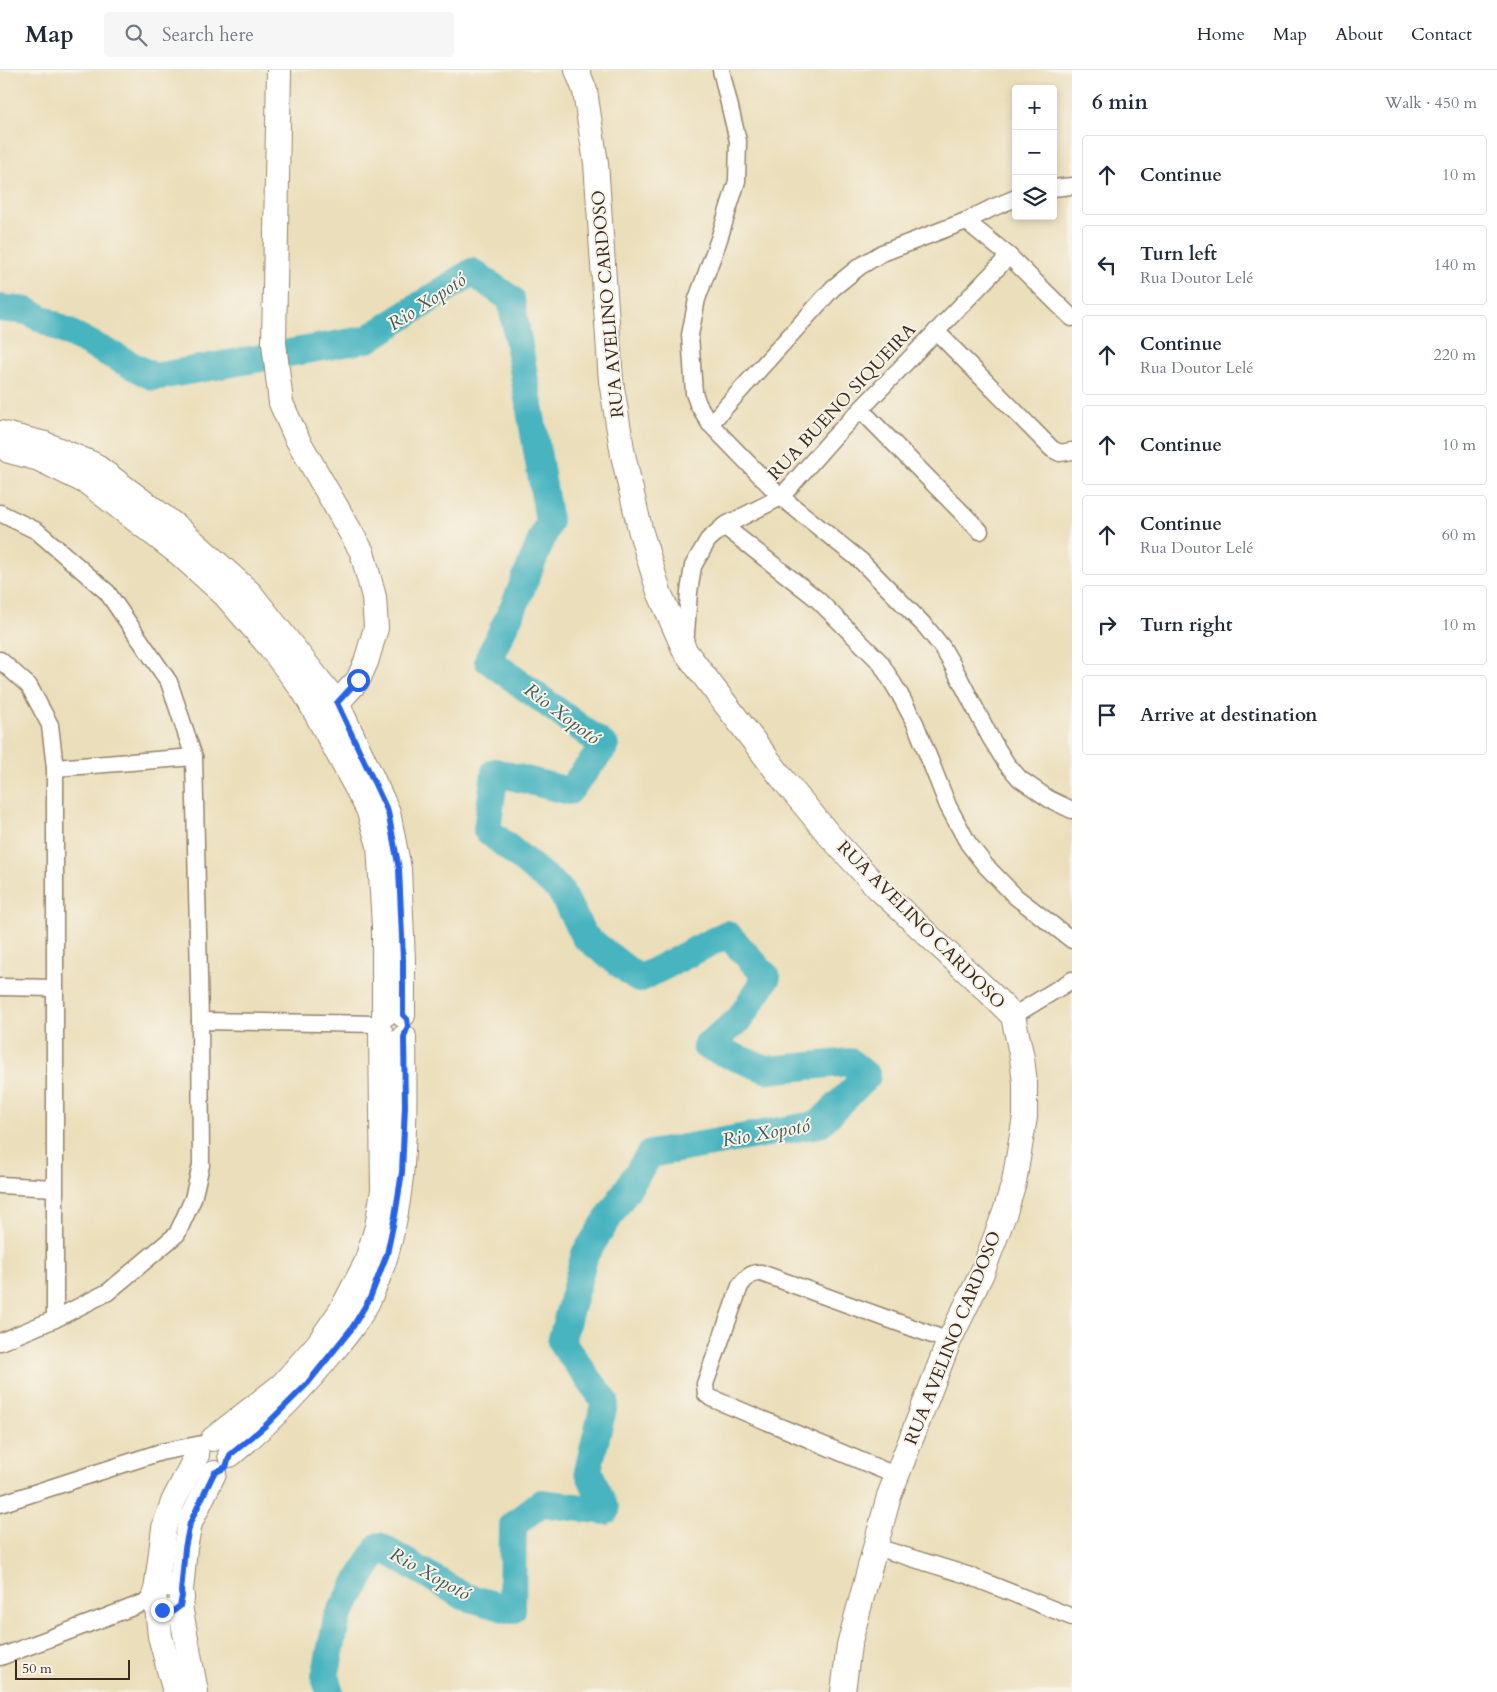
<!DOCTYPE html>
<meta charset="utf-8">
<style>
:root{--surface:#fff;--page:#f6f6f7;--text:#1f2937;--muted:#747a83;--line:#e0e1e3}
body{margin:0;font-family:Cardo,serif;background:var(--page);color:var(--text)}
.controls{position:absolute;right:15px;top:15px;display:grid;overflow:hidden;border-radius:5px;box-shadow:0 2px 8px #0003}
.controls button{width:45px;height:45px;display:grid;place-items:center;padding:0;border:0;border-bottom:1px solid var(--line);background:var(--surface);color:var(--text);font:25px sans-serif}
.scale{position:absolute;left:15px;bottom:12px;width:115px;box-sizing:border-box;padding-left:5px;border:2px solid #3b2a1e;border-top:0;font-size:14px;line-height:18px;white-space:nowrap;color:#3b2a1e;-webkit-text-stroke:4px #f7f3e8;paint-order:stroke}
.stop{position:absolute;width:15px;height:15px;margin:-11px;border:4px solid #2563eb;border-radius:50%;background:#fff}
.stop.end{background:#2563eb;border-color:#fff;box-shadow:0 1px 5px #0008}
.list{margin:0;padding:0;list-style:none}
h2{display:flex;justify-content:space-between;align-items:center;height:65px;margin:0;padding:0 20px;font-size:21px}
h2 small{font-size:16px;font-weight:400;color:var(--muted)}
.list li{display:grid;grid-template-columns:32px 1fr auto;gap:15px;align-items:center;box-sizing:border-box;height:80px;margin:0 10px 10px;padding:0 10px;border:1px solid var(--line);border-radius:5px}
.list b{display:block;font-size:19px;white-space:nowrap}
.list p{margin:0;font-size:16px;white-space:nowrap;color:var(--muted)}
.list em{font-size:16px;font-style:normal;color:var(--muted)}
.icon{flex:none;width:28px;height:28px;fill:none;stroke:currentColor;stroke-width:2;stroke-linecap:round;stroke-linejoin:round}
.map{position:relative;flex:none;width:1072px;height:1622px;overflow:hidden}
header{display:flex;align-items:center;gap:30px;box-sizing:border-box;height:70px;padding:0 25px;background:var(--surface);border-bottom:1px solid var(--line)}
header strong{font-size:24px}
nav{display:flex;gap:28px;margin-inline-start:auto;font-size:18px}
.search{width:350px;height:45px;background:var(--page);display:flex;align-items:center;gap:12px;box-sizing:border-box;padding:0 18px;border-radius:5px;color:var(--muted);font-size:19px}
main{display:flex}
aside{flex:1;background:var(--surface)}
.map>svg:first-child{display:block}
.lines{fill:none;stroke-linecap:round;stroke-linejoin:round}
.river{stroke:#46b4c0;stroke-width:28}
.street-casing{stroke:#93846c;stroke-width:19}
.secondary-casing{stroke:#93846c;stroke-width:26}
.street{stroke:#fff;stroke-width:16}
.secondary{stroke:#fff;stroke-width:24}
.route{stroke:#2563eb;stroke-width:6}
.labels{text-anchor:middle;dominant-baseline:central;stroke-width:4;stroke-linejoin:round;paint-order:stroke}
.street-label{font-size:18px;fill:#3b2a1e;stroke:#f7f3e8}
.water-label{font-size:19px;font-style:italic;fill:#3f5a57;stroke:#f7f3e8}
</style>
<header>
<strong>Map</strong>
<div class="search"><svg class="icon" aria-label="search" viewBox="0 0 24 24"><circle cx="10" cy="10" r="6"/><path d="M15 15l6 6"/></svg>Search here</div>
<nav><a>Home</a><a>Map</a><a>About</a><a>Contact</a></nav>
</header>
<main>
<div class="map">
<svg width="1072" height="1622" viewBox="0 0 1072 1622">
<rect width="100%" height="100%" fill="#f7f3e8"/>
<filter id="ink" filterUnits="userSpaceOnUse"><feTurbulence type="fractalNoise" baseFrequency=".02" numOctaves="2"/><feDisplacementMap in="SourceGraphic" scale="10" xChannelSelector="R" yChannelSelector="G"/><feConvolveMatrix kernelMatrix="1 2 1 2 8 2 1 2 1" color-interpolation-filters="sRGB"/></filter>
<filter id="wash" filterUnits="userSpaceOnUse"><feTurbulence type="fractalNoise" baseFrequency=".0096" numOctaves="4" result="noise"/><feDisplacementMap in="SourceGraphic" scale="20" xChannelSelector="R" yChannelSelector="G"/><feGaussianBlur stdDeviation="1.12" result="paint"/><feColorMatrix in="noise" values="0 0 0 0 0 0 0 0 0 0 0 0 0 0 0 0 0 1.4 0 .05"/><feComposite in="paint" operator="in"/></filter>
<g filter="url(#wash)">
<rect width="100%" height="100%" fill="#ebdeba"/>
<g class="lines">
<polyline class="river" points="0,238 27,241 154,307 368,269 472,202 511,229 549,451 515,534 488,590 605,676 569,721 495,702 487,760 560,820 584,866 639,909 727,864 767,907 739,950 706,976 768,1000 850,992 867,1006 819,1054 650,1084 585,1184 561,1272 605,1331 588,1400 606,1441 541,1433 513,1455 512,1540 463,1526 379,1476 337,1548 325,1607 330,1622"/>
</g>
</g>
<g filter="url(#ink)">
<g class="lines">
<g class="street-casing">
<g id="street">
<polyline points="721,0 738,71 737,111 719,169 697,229 690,265 694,323 698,334 710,354 781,427 861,491 926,557 942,577 952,594 990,667 1006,693 1020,709 1049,729 1072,740"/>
<polyline points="1053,118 1072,116"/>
<polyline points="966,151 1009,186 1072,248"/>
<polyline points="936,261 1052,379 1060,383 1072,381"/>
<polyline points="861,340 980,461"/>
<polyline points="710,354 833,218 859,197 882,183 966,151 992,138 1016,128"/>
<polyline points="0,443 37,461 107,522 169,612 194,687 200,951 201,1095 193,1129 177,1164 108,1222 55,1249 0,1272"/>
<polyline points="724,456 817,529 880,592 900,625 915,653 948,736 968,773 985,795 1016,827 1072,870"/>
<polyline points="685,577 689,522 693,496 708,470 724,456 781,427 833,368 1009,186"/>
<polyline points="0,590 29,616 50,655 55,698 55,1249"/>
<polyline points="55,698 194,687"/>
<polyline points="0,917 54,918"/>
<polyline points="1013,946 1072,910"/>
<polyline points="200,951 378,954"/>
<polyline points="0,1115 54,1118"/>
<path d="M 897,1406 L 711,1328 L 706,1324 L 705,1314 L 740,1216 C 746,1208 751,1202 761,1203 L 949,1271"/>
<polyline points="0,1434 161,1382 202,1374"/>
<polyline points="876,1477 967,1505 1072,1547"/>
<polyline points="0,1587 154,1529"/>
</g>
</g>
<g class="secondary-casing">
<g id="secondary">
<polyline points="279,0 274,273 281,333 296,367 362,482 374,527 376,558 366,592 358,610 337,633 326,641"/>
<polyline points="577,0 585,21 596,93 611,311 623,385 640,459 659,522 685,581 782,708 830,766 879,819 989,922 1013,946 1022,988 1025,1013 1025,1047 1014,1112 1005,1142 982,1203 949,1271 889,1426 849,1575 843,1622"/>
<polyline points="0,363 45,374 93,394 177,457 250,523 337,633 388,742 399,799 403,890 403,945"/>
<polyline points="9,381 39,389 88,413 181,485 224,524 270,577 305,623 368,739 379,775 384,855 384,945"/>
<polyline points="213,1369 282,1315 318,1274 342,1239 366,1193 377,1157 383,1120 381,963"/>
<path d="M 230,1385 C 270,1352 302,1320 334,1280 C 347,1264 361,1247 370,1227 C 408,1146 405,1054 404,967"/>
<circle cx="168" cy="1528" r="14"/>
<polyline points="156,1521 164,1458 173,1432 197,1385"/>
<polyline points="181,1521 185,1478 190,1453 214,1403"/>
<polyline points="180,1536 196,1622"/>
<polyline points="157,1537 160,1566 175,1622"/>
</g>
</g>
<use href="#street" class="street"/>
<use href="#secondary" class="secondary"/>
</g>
</g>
<g class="lines" filter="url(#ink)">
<polyline class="route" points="162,1540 172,1542 180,1536 182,1526 181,1522 185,1478 190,1453 214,1403 226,1397 230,1385 265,1356 307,1314 352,1258 370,1228 387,1184 395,1146 402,1102 405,1036 404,967 408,956 407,949 403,945 403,890 399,799 388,742 337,633 358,610"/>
</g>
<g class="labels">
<g class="street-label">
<text transform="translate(608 234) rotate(-95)">RUA AVELINO CARDOSO</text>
<text transform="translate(842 332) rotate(-47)">RUA BUENO SIQUEIRA</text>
<text transform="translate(921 855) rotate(45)">RUA AVELINO CARDOSO</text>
<text transform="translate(953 1268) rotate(-68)">RUA AVELINO CARDOSO</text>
</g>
<g class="water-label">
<text transform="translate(427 232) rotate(-33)">Rio Xopotó</text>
<text transform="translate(562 644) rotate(37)">Rio Xopotó</text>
<text transform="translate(766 1063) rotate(-10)">Rio Xopotó</text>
<text transform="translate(430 1504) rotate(29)">Rio Xopotó</text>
</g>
</g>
</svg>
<div class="controls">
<button>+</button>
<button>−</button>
<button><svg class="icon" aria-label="layers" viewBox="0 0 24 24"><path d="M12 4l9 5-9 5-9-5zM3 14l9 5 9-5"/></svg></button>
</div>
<div class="scale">50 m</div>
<div class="stop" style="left:358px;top:610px"></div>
<div class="stop end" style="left:162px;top:1540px"></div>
</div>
<aside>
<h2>6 min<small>Walk · 450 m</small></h2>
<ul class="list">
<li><svg class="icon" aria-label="ahead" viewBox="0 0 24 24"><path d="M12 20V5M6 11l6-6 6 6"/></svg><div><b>Continue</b></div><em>10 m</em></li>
<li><svg class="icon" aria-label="left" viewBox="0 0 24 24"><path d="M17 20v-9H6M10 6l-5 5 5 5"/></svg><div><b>Turn left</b><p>Rua Doutor Lelé</p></div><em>140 m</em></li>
<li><svg class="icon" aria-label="ahead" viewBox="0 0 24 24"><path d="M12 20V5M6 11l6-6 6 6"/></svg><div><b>Continue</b><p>Rua Doutor Lelé</p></div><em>220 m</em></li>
<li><svg class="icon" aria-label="ahead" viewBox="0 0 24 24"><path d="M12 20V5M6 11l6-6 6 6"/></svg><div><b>Continue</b></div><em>10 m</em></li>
<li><svg class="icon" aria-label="ahead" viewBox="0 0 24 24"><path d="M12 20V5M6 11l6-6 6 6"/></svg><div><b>Continue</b><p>Rua Doutor Lelé</p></div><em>60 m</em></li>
<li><svg class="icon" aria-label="right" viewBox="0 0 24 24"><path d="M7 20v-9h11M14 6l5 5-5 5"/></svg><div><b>Turn right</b></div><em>10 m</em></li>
<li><svg class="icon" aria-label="arrive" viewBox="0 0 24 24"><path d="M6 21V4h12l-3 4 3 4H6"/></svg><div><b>Arrive at destination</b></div></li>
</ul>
</aside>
</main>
